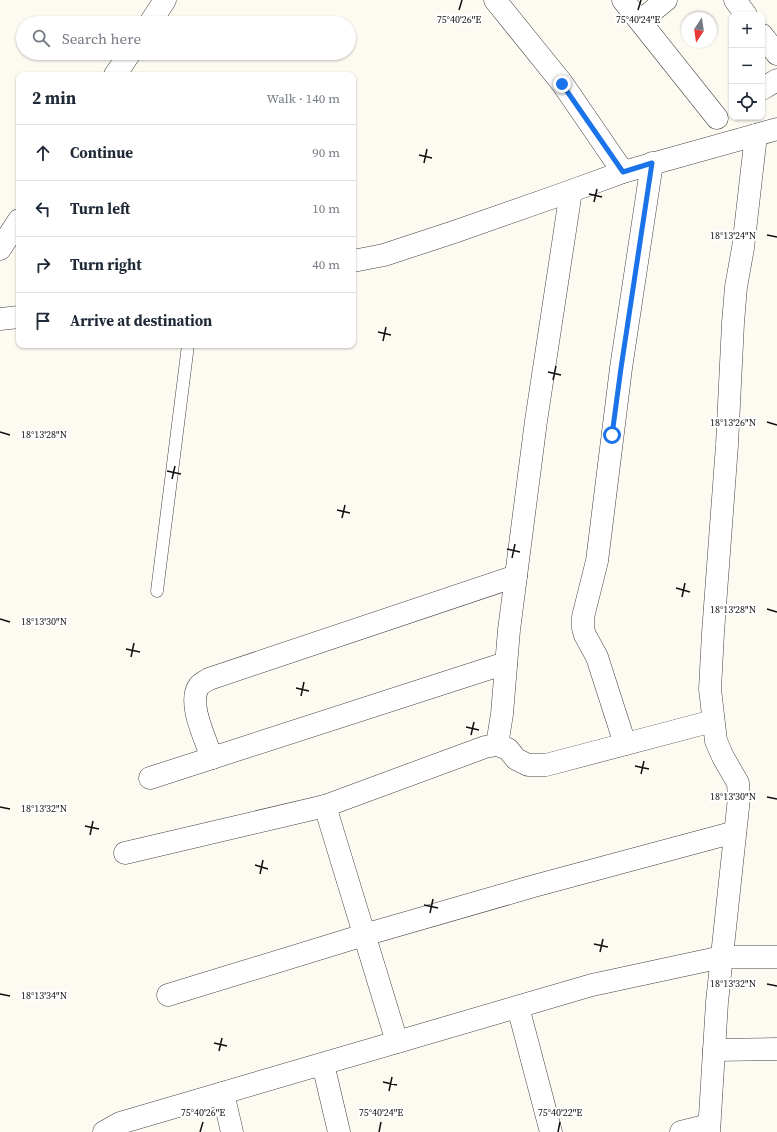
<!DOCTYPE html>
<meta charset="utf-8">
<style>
:root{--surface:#fff;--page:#f6f6f7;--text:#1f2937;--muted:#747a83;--line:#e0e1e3}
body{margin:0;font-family:"Source Serif 4",serif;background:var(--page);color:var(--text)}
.controls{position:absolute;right:12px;top:12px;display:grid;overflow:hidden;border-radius:8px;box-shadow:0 1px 3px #0004}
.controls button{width:36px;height:36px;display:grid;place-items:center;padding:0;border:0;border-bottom:1px solid var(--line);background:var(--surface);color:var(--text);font:20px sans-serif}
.compass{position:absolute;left:681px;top:12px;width:36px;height:36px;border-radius:50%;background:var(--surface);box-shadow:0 1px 3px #0004;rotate:193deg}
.stop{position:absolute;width:12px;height:12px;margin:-9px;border:3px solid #1a73e8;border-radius:50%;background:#fff}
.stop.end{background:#1a73e8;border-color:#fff;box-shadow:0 1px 4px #0008}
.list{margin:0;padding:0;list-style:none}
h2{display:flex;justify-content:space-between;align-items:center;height:52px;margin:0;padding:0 16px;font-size:17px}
h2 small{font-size:13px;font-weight:400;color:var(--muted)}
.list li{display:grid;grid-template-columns:26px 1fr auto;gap:12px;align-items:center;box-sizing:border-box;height:56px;padding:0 16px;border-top:1px solid var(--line)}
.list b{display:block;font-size:15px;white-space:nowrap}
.list em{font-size:13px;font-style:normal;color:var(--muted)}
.icon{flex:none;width:22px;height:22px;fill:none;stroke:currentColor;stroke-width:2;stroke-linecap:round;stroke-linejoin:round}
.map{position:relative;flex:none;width:777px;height:1132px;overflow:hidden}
.search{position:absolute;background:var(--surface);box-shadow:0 1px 3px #0004;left:16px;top:16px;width:340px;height:44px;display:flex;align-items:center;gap:10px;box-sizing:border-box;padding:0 14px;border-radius:22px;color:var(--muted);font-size:15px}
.panel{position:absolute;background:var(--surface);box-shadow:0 1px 3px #0004;left:16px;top:72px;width:340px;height:276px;border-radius:8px}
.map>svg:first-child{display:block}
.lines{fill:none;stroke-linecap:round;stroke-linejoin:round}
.service-casing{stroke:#424242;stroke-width:13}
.minor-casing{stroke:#424242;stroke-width:23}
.tertiary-casing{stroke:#424242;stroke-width:23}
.service{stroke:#fff;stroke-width:12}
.minor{stroke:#fff;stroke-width:22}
.tertiary{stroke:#fff;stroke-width:22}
.route{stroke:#1a73e8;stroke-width:5}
.ticks{fill:none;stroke:#0f0f0f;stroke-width:1.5}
.ticks-label{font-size:10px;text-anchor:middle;fill:#0f0f0f;stroke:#fff;stroke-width:4;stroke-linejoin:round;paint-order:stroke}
</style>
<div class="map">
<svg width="777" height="1132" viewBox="0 0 777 1132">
<rect width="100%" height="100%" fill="#fdfaf2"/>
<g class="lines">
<g class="service-casing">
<polyline id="service" points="157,591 188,345"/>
</g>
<g class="minor-casing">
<g id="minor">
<polyline points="495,0 562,83 623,172"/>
<polyline points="623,0 717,118"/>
<polyline points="735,0 746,15"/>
<polyline points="640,21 666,0"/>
<polyline points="762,35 777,54"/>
<polyline points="762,89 777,80"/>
<polyline points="353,261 384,255 454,232 571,191 623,172 777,129"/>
<polyline points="0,319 19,317"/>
<polyline points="625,744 597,657 585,635 583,628 583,617 597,561 621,368 652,163"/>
<polyline points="497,745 502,714 509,630 536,421 571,191"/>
<path d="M 212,758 C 206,740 187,703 199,686 C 201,683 206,681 209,679 L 516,576"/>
<polyline points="150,778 506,663"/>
<polyline points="325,806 397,1042"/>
<polyline points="125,853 325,806 485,747 497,745 508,749 516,759 528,765 546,765 713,721"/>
<polyline points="168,995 364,935 534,886 735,832"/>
<polyline points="518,1007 551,1132"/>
<polyline points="714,1050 777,1049"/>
<polyline points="323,1064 339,1132"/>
<polyline points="223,1093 232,1132"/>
<polyline points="104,1132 120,1123 592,985 722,957 777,957"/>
<polyline points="681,1132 709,1125"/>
<polyline points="709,1132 717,1002 739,798 738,783 723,757 716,741 710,689 713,633 727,445 733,323 736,287 743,248 756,135"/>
</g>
</g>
<g class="tertiary-casing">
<g id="tertiary">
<polyline points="150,23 165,0"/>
<polyline points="115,75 130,53"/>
<polyline points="0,249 19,220"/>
</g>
</g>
<use href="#service" class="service"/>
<use href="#minor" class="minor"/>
<use href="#tertiary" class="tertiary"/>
</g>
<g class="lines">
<polyline class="route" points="562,84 623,172 652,163 621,368 612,435"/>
</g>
<path class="ticks" d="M 459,10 L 462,0M 638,10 L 641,0M 419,155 L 432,158M 424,163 L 427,149M 589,194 L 602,197M 594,202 L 597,189M 767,235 L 777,237M 378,332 L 391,335M 383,341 L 386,327M 548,372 L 561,375M 553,380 L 556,366M 767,422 L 777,425M 0,432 L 10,435M 167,471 L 181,474M 172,479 L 175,466M 337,510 L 350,513M 342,518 L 345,505M 507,549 L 520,552M 512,558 L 515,544M 676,588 L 690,592M 682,597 L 685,583M 767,609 L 777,612M 0,619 L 10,622M 126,649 L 140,652M 131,657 L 134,643M 296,688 L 309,691M 301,696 L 304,682M 466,727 L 479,730M 471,735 L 474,722M 635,766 L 649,769M 641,774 L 644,761M 767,797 L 777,799M 0,807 L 10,809M 85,826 L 99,829M 90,835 L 93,821M 255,865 L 268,869M 260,874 L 263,860M 424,905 L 438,908M 430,913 L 433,899M 594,944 L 608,947M 600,952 L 603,939M 767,984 L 777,986M 0,994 L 10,996M 214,1043 L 227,1046M 219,1051 L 222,1038M 383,1082 L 397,1085M 389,1091 L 392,1077M 200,1132 L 203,1122M 379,1132 L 381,1122M 558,1132 L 560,1122"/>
<g class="ticks-label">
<text x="459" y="23">75°40'26"E</text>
<text x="638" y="23">75°40'24"E</text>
<text x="733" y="239">18°13'24"N</text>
<text x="733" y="426">18°13'26"N</text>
<text x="44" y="438">18°13'28"N</text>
<text x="733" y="613">18°13'28"N</text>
<text x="44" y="625">18°13'30"N</text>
<text x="733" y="800">18°13'30"N</text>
<text x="44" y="812">18°13'32"N</text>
<text x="733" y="987">18°13'32"N</text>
<text x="44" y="999">18°13'34"N</text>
<text x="203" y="1116">75°40'26"E</text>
<text x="381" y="1116">75°40'24"E</text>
<text x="560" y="1116">75°40'22"E</text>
</g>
</svg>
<div class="controls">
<button>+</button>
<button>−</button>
<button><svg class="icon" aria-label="locate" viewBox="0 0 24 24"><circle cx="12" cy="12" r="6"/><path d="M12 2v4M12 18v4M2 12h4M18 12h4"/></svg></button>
</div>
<svg class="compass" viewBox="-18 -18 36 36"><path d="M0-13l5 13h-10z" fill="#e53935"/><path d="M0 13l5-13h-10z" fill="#747a83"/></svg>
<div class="stop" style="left:612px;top:435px"></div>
<div class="stop end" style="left:562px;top:84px"></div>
<div class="search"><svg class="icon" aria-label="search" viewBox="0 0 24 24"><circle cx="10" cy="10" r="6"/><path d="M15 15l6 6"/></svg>Search here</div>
<section class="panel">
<h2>2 min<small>Walk · 140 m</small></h2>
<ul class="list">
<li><svg class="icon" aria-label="ahead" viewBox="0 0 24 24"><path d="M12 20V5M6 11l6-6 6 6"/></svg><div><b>Continue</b></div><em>90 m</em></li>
<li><svg class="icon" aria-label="left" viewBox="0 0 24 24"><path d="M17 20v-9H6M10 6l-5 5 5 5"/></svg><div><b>Turn left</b></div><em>10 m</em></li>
<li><svg class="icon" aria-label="right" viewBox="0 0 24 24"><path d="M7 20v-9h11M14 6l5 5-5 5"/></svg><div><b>Turn right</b></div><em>40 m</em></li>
<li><svg class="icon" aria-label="arrive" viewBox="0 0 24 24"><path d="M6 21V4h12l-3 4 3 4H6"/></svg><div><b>Arrive at destination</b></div></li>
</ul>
</section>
</div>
